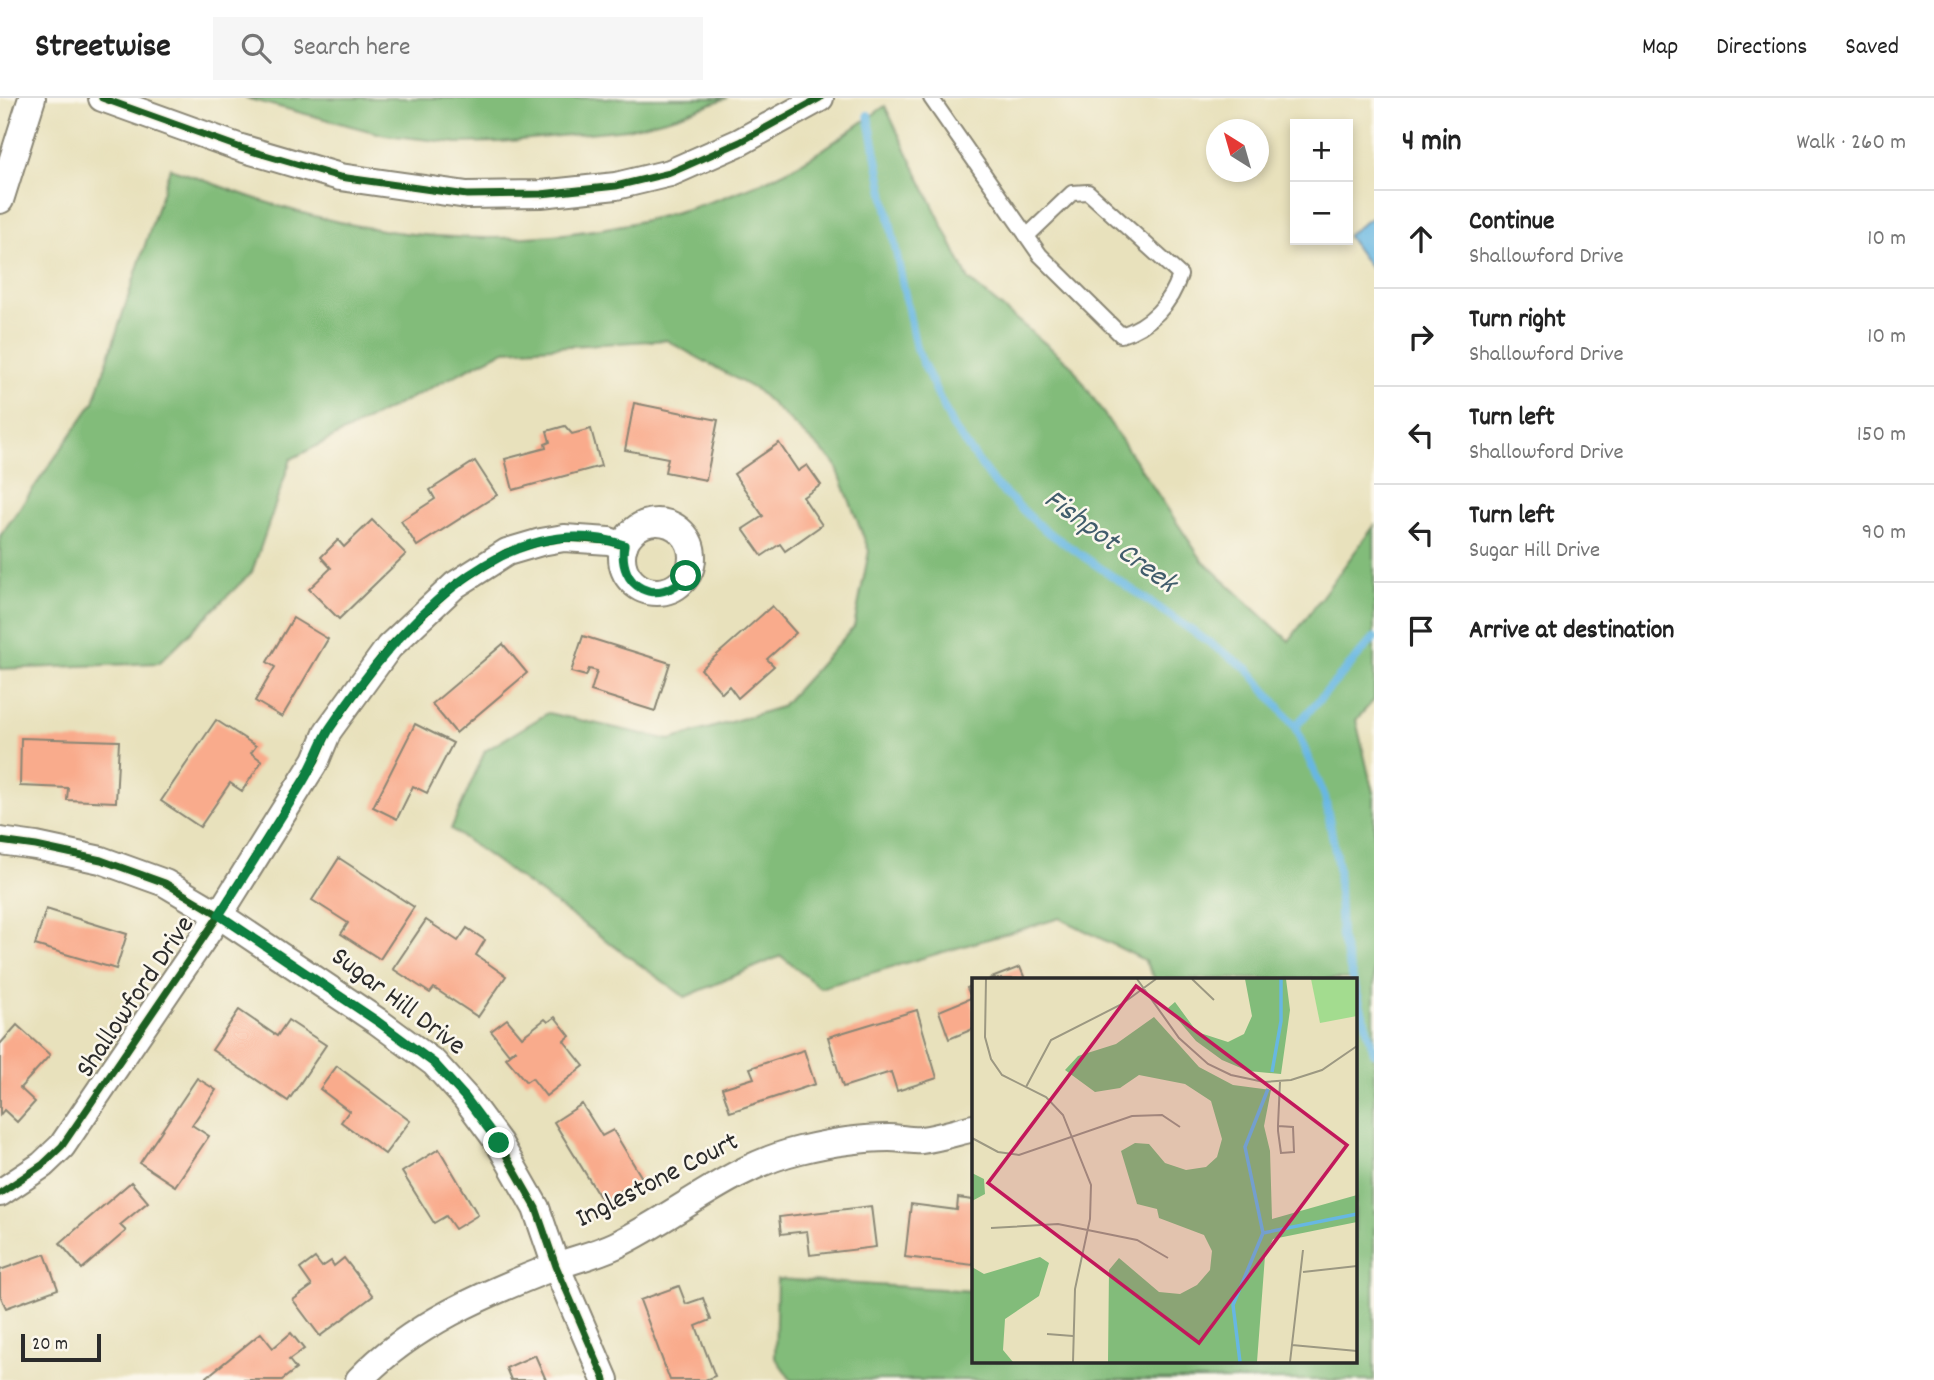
<!DOCTYPE html>
<meta charset="utf-8">
<style>
:root{--surface:#fff;--page:#f6f6f6;--text:#222;--muted:#767676;--line:#e0e0e0}
body{margin:0;font-family:Dekko,sans-serif;background:var(--page);color:var(--text)}
.controls{position:absolute;right:21px;top:21px;display:grid;overflow:hidden;border-radius:0px;box-shadow:0 4px 10px #0003}
.controls button{width:63px;height:63px;display:grid;place-items:center;padding:0;border:0;border-bottom:2px solid var(--line);background:var(--surface);color:var(--text);font:35px sans-serif}
.compass{position:absolute;left:1206px;top:21px;width:63px;height:63px;border-radius:50%;background:var(--surface);box-shadow:0 4px 10px #0003;rotate:323deg}
.scale{position:absolute;left:21px;bottom:18px;width:80px;box-sizing:border-box;padding-left:7px;border:4px solid #2b2b2b;border-top:0;font-size:19px;line-height:24px;white-space:nowrap;color:#2b2b2b;-webkit-text-stroke:5px #fbf7ec;paint-order:stroke}
.stop{position:absolute;width:21px;height:21px;margin:-16px;border:5px solid #0b8043;border-radius:50%;background:#fff}
.stop.end{background:#0b8043;border-color:#fff;box-shadow:0 2px 7px #0008}
.list{margin:0;padding:0;list-style:none}
h2{display:flex;justify-content:space-between;align-items:center;height:91px;margin:0;padding:0 28px;font-size:30px}
h2 small{font-size:23px;font-weight:400;color:var(--muted)}
.list li{display:grid;grid-template-columns:46px 1fr auto;gap:21px;align-items:center;box-sizing:border-box;height:98px;padding:0 28px;border-top:2px solid var(--line)}
.list b{display:block;font-size:26px;white-space:nowrap}
.list p{margin:0;font-size:23px;white-space:nowrap;color:var(--muted)}
.list em{font-size:23px;font-style:normal;color:var(--muted)}
.icon{flex:none;width:38px;height:38px;fill:none;stroke:currentColor;stroke-width:2;stroke-linecap:round;stroke-linejoin:round}
.map{position:relative;flex:none;width:1374px;height:1282px;overflow:hidden}
header{display:flex;align-items:center;gap:42px;box-sizing:border-box;height:98px;padding:0 35px;background:var(--surface);border-bottom:2px solid var(--line)}
header strong{font-size:33px}
nav{display:flex;gap:38px;margin-inline-start:auto;font-size:24px}
.search{width:490px;height:63px;background:var(--page);display:flex;align-items:center;gap:18px;box-sizing:border-box;padding:0 24px;border-radius:0px;color:var(--muted);font-size:26px}
main{display:flex}
aside{flex:1;background:var(--surface)}
.map>svg:first-child{display:block}
.forest{fill:#82bc7a;stroke:#567452;stroke-width:2}
.water{fill:#67b7e2;stroke:#497186;stroke-width:2}
.lines{fill:none;stroke-linecap:round;stroke-linejoin:round}
.stream{stroke:#67b7e2;stroke-width:8}
.building{fill:#f9ab8c}
.service-casing{stroke:#8a8674;stroke-width:18}
.minor-casing{stroke:#8a8674;stroke-width:30}
.service{stroke:#fff;stroke-width:14}
.minor{stroke:#fff;stroke-width:26}
.cycleway-casing{stroke:#fbf7ec;stroke-width:11}
.cycleway{stroke:#1b5e20;stroke-width:7}
.route{stroke:#0b8043;stroke-width:9}
.labels{text-anchor:middle;dominant-baseline:central;stroke-width:5;stroke-linejoin:round;paint-order:stroke}
.street-label{font-size:28px;fill:#2b2b2b;stroke:#fbf7ec}
.water-label{font-size:30px;font-style:italic;fill:#405c6b;stroke:#fbf7ec}
.inset-river{fill:none;stroke:#67b7e2;stroke-width:3.5}
.inset-road{fill:none;stroke:#9c9882;stroke-width:2}
.view{fill:#c2185b;fill-opacity:0.15;stroke:#c2185b;stroke-width:3.5}
.inset-edge{fill:none;stroke:#2b2b2b;stroke-width:3.5}
</style>
<header>
<strong>Streetwise</strong>
<div class="search"><svg class="icon" aria-label="search" viewBox="0 0 24 24"><circle cx="10" cy="10" r="6"/><path d="M15 15l6 6"/></svg>Search here</div>
<nav><a>Map</a><a>Directions</a><a>Saved</a></nav>
</header>
<main>
<div class="map">
<svg width="1374" height="1282" viewBox="0 0 1374 1282">
<rect width="100%" height="100%" fill="#fbf7ec"/>
<filter id="ink" filterUnits="userSpaceOnUse"><feTurbulence type="fractalNoise" baseFrequency=".0143" numOctaves="2"/><feDisplacementMap in="SourceGraphic" scale="14" xChannelSelector="R" yChannelSelector="G"/><feConvolveMatrix kernelMatrix="1 2 1 2 8 2 1 2 1" color-interpolation-filters="sRGB"/></filter>
<filter id="wash" filterUnits="userSpaceOnUse"><feTurbulence type="fractalNoise" baseFrequency=".00686" numOctaves="4" result="noise"/><feDisplacementMap in="SourceGraphic" scale="28" xChannelSelector="R" yChannelSelector="G"/><feGaussianBlur stdDeviation="1.57" result="paint"/><feColorMatrix in="noise" values="0 0 0 0 0 0 0 0 0 0 0 0 0 0 0 0 0 1.4 0 .05"/><feComposite in="paint" operator="in"/></filter>
<g filter="url(#wash)">
<rect width="100%" height="100%" fill="#e8e1bc"/>
<g class="forest">
<polygon points="245,0 727,0 677,18 627,31 501,44 457,45 385,37"/>
<path d="M 885,8 L 969,182 L 1071,267 L 1202,462 L 1289,543 L 1374,428 L 1374,602 L 1356,622 L 1374,699 L 1374,1282 L 791,1282 L 775,1259 L 777,1181 L 973,1193 L 973,1263 L 1355,1263 L 1355,881 L 1155,881 L 1144,862 L 1060,820 L 820,890 L 781,858 L 685,899 L 451,731 L 485,653 L 548,615 L 670,642 L 781,609 L 854,529 L 869,453 L 835,365 L 758,293 L 666,242 L 505,252 L 291,361 L 252,474 L 159,565 L 0,571 L 0,438 L 94,304 L 170,70 C 208,83 246,99 285,110 C 448,159 623,148 778,77 C 816,59 851,32 885,8 Z"/>
</g>
<polygon class="water" points="1374,118 1374,175 1348,139 1348,136"/>
<g class="lines">
<g class="stream">
<polyline points="868,17 916,250 953,329 995,386 1042,430 1248,571 1295,629 1325,699 1338,769 1341,839 1353,881"/>
<polyline points="1295,629 1374,540"/>
<polyline points="1355,888 1374,955"/>
</g>
</g>
<g id="blocks">
<g class="building">
<polygon points="634,305 718,322 706,382 665,374 668,360 625,352"/>
<polygon points="565,328 572,336 591,331 601,368 513,392 505,361 546,350 545,346 550,344 547,333"/>
<polygon points="779,345 798,373 807,367 821,387 803,399 822,427 785,453 780,446 762,458 743,431 763,418 734,376"/>
<polygon points="475,363 497,397 417,448 401,423 435,401 430,392"/>
<polygon points="372,422 406,456 339,521 309,491 331,470 321,459 338,442 344,449"/>
<polygon points="772,508 796,535 767,561 774,568 738,600 729,588 722,595 701,571"/>
<polygon points="293,520 328,541 282,619 255,603 275,569 267,564"/>
<polygon points="583,538 670,565 655,613 591,593 597,573 589,571 586,578 571,574"/>
<polygon points="503,546 527,575 456,635 432,606"/>
<polygon points="216,622 256,648 251,655 262,663 242,693 230,685 200,729 161,703"/>
<polygon points="415,626 453,645 427,695 413,688 397,721 373,709"/>
<polygon points="21,640 119,643 116,704 67,702 68,690 20,688"/>
<polygon points="339,760 414,809 380,861 341,836 348,825 312,802"/>
<polygon points="46,811 127,836 116,871 35,847"/>
<polygon points="426,822 458,843 467,830 485,842 476,857 506,878 478,919 434,890 430,895 393,871"/>
<polygon points="1020,869 1025,881 989,881"/>
<polygon points="973,887 973,931 949,941 939,913 971,900 967,890"/>
<polygon points="239,912 277,938 288,922 326,947 288,1003 212,952"/>
<polygon points="917,912 937,980 897,993 891,974 843,989 828,939"/>
<polygon points="555,919 570,938 564,943 584,968 546,998 532,980 526,984 506,960 516,952 515,951 509,956 491,933 507,921 522,939 545,921 548,924"/>
<polygon points="17,927 50,957 20,990 35,1004 17,1024 4,1012 0,1017 0,946"/>
<polygon points="804,952 815,986 730,1014 722,990 754,980 750,970"/>
<polygon points="337,968 410,1023 385,1056 341,1024 349,1013 320,991"/>
<polygon points="197,980 216,992 192,1027 209,1038 175,1088 140,1065"/>
<polygon points="582,1006 602,1038 613,1032 642,1080 603,1104 554,1024"/>
<polygon points="439,1051 478,1117 455,1131 446,1118 434,1125 402,1074"/>
<polygon points="131,1084 148,1104 120,1127 126,1133 82,1171 60,1145"/>
<polygon points="958,1100 973,1102 973,1167 905,1159 911,1106 957,1112"/>
<polygon points="871,1108 876,1149 810,1157 807,1133 781,1136 779,1119"/>
<polygon points="45,1156 58,1191 6,1210 0,1197 0,1172"/>
<polygon points="315,1160 322,1169 331,1163 334,1168 344,1160 373,1198 320,1238 293,1202 312,1188 300,1171"/>
<polygon points="679,1188 686,1206 703,1200 711,1222 696,1228 715,1278 705,1282 670,1282 640,1202"/>
<polygon points="261,1235 273,1250 291,1235 304,1251 289,1262 296,1271 282,1282 203,1282"/>
<polygon points="535,1257 546,1282 511,1282 506,1270"/>
</g>
</g>
</g>
<g filter="url(#ink)">
<use href="#blocks" fill-opacity="0" stroke="#8a8674" stroke-width="2"/>
<g class="lines">
<g class="service-casing">
<path id="service" d="M 931,0 L 1040,157 L 1121,237 C 1150,228 1171,206 1180,177 L 1088,94 L 1072,95 L 1027,138"/>
</g>
<g class="minor-casing">
<g id="minor">
<polyline points="102,0 241,50 340,79 467,97 541,96 616,88 670,75 740,44 820,0"/>
<polyline points="0,102 32,0"/>
<circle cx="657" cy="459" r="35"/>
<polyline points="0,743 36,748 101,762 165,785 219,817 377,923 434,965 465,999 499,1045 536,1110 556,1168 605,1282"/>
<polyline points="0,1095 42,1067 62,1048 219,817 316,662 328,633 389,549 455,487 507,454 541,444 564,440 609,443 624,448"/>
<path d="M 359,1282 C 411,1227 486,1195 556,1168 C 576,1161 597,1156 616,1147 C 678,1117 732,1068 800,1052 C 829,1045 860,1040 889,1040 C 900,1040 911,1043 921,1042 C 938,1040 956,1034 973,1030"/>
</g>
</g>
<use href="#service" class="service"/>
<use href="#minor" class="minor"/>
<g class="cycleway-casing">
<g id="cycleway">
<polyline points="102,0 241,50 340,79 467,97 541,96 616,88 670,75 740,44 820,0"/>
<polyline points="0,743 36,748 101,762 165,785 219,817 377,923 434,965 465,999 499,1045 536,1110 556,1168 605,1282"/>
<polyline points="0,1095 42,1067 62,1048 219,817 316,662 328,633 389,549 455,487 507,454 541,444 564,440 609,443 624,448"/>
</g>
</g>
<use href="#cycleway" class="cycleway"/>
</g>
</g>
<g class="lines" filter="url(#ink)">
<path class="route" d="M 499,1045 L 465,999 L 434,965 L 377,923 L 219,817 C 248,772 276,727 304,682 C 314,665 320,646 330,630 C 390,540 500,405 624,447 C 617,490 658,510 686,478"/>
</g>
<g class="labels">
<g class="street-label">
<text transform="translate(137 900) rotate(-56)">Shallowford Drive</text>
<text transform="translate(397 905) rotate(37)">Sugar Hill Drive</text>
<text transform="translate(658 1084) rotate(-27)">Inglestone Court</text>
</g>
<g class="water-label">
<text transform="translate(1109 445) rotate(36)">Fishpot Creek</text>
</g>
</g>
<g transform="translate(972 880)">
<rect width="385" height="385" fill="#e8e1bc"/>
<path d="M 339,1 L 385,1 L 385,38 L 348,45 Z" fill="#a3dc8f"/>
<path d="M 273,1 L 314,1 L 318,32 L 309,96 L 276,93 L 250,82 L 224,63 L 196,30 L 203,24 L 225,54 L 256,64 L 272,56 L 280,38 ZM 182,39 L 227,89 L 261,107 L 299,112 L 292,148 L 298,173 L 300,241 L 385,217 L 385,244 L 301,261 L 293,278 L 285,384 L 136,384 L 137,292 L 147,280 L 187,314 L 208,316 L 225,307 L 238,292 L 240,273 L 232,257 L 187,240 L 185,231 L 165,226 L 149,173 L 163,165 L 177,166 L 193,185 L 214,192 L 234,189 L 245,179 L 250,161 L 239,123 L 213,106 L 167,97 L 148,110 L 123,114 L 93,92 L 106,78 L 144,66 ZM 0,195 L 12,201 L 13,216 L 0,223 ZM 68,279 L 77,285 L 67,318 L 33,341 L 31,372 L 41,384 L 0,384 L 0,289 L 12,296 Z" fill="#82bc7a"/>
<path class="inset-river" d="M 300,94 L 309,43 L 309,1M 291,255 L 385,236M 268,384 L 261,327 L 291,255 L 273,169 L 296,111"/>
<path class="inset-road" d="M 14,1 L 13,59 L 19,81 L 30,97 L 74,119 L 91,137 L 119,207 L 118,241 L 103,311 L 101,384M 165,1 L 207,60 L 236,86 L 259,97 L 292,104 L 319,102 L 350,92 L 385,68M 220,1 L 242,22M 54,109 L 79,62 L 150,26 L 184,1M 306,148 L 321,149 L 322,174 L 309,175 L 306,153 L 306,147 L 308,104M 0,160 L 26,174 L 47,177 L 160,138 L 190,137 L 208,149M 19,250 L 86,246 L 165,262 L 196,280M 331,294 L 385,288M 75,356 L 101,358M 320,367 L 385,373M 318,384 L 331,272"/>
<path class="view" d="M 164,8 L 375,167 L 227,365 L 16,205 Z"/>
<rect width="385" height="385" class="inset-edge"/>
</g>
</svg>
<div class="controls">
<button>+</button>
<button>−</button>
</div>
<svg class="compass" viewBox="-18 -18 36 36"><path d="M0-13l5 13h-10z" fill="#e53935"/><path d="M0 13l5-13h-10z" fill="#767676"/></svg>
<div class="scale">20 m</div>
<div class="stop" style="left:686px;top:478px"></div>
<div class="stop end" style="left:499px;top:1045px"></div>
</div>
<aside>
<h2>4 min<small>Walk · 260 m</small></h2>
<ul class="list">
<li><svg class="icon" aria-label="ahead" viewBox="0 0 24 24"><path d="M12 20V5M6 11l6-6 6 6"/></svg><div><b>Continue</b><p>Shallowford Drive</p></div><em>10 m</em></li>
<li><svg class="icon" aria-label="right" viewBox="0 0 24 24"><path d="M7 20v-9h11M14 6l5 5-5 5"/></svg><div><b>Turn right</b><p>Shallowford Drive</p></div><em>10 m</em></li>
<li><svg class="icon" aria-label="left" viewBox="0 0 24 24"><path d="M17 20v-9H6M10 6l-5 5 5 5"/></svg><div><b>Turn left</b><p>Shallowford Drive</p></div><em>150 m</em></li>
<li><svg class="icon" aria-label="left" viewBox="0 0 24 24"><path d="M17 20v-9H6M10 6l-5 5 5 5"/></svg><div><b>Turn left</b><p>Sugar Hill Drive</p></div><em>90 m</em></li>
<li><svg class="icon" aria-label="arrive" viewBox="0 0 24 24"><path d="M6 21V4h12l-3 4 3 4H6"/></svg><div><b>Arrive at destination</b></div></li>
</ul>
</aside>
</main>
